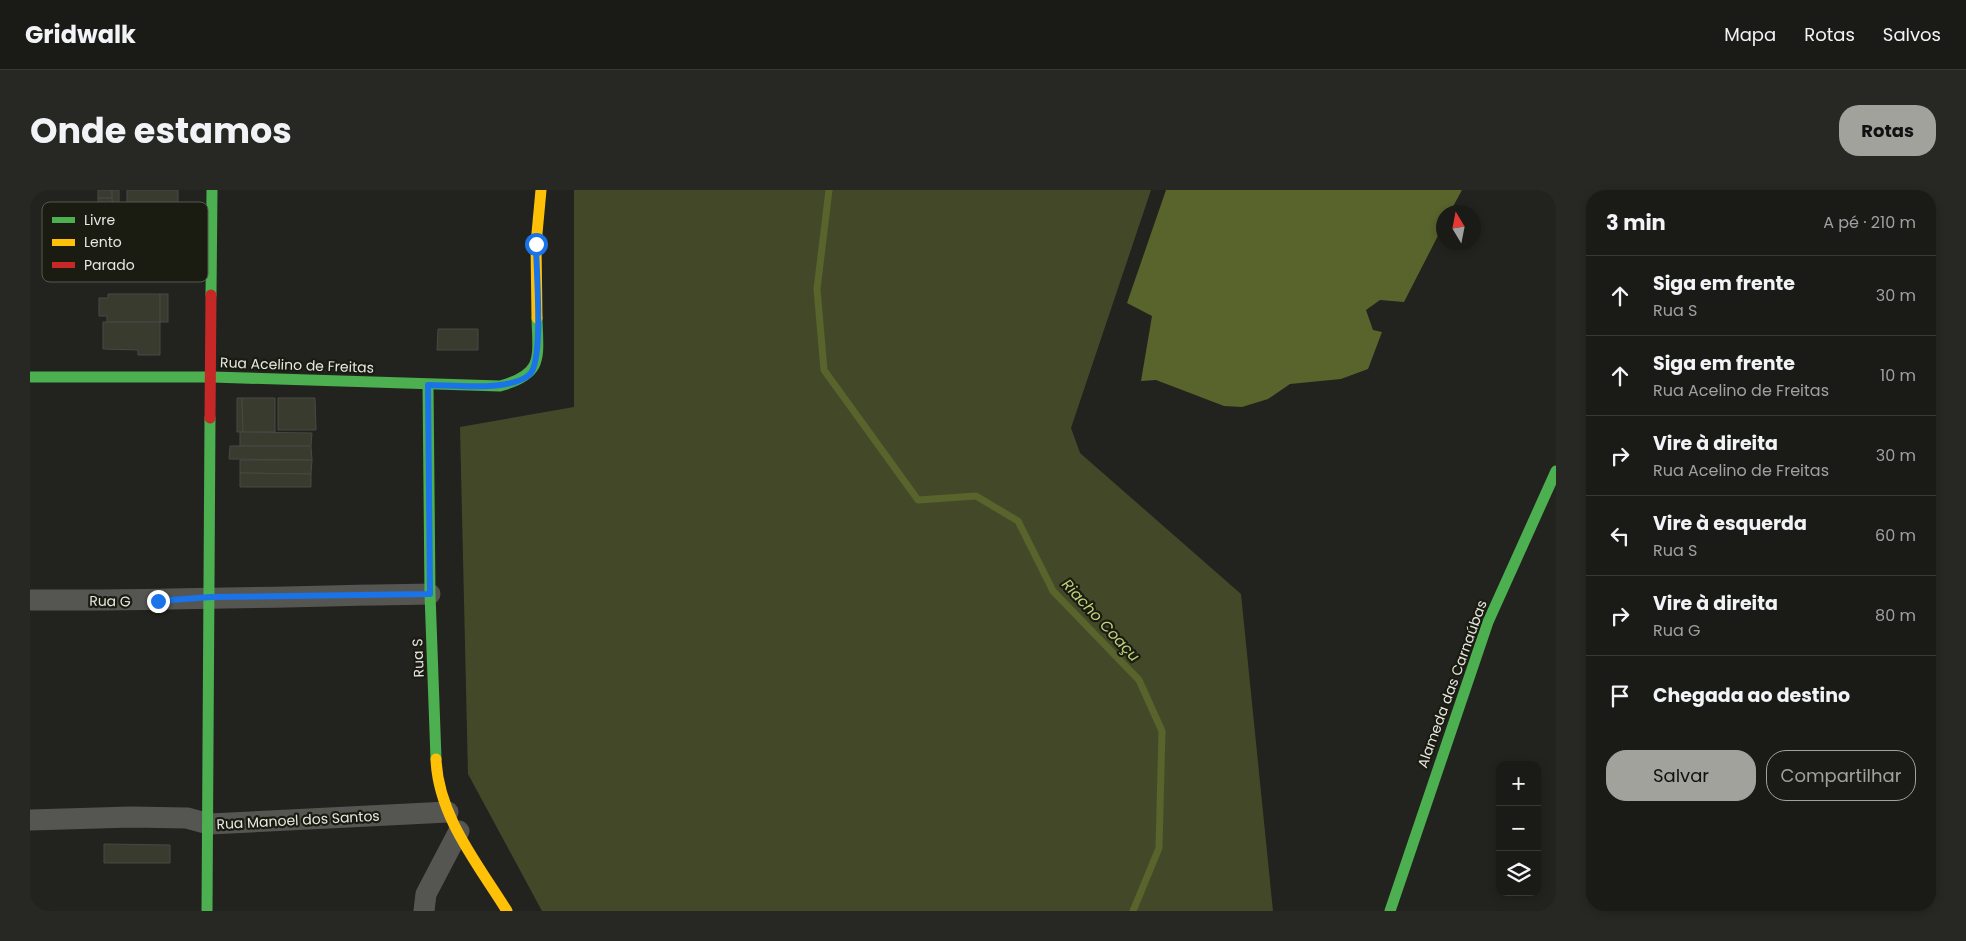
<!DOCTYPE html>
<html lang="pt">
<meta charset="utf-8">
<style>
:root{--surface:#1a1a16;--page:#272723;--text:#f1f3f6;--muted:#9fa1a1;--line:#383835;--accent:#a1a29c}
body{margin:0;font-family:Poppins,sans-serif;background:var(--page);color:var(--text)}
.controls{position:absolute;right:15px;bottom:15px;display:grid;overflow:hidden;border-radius:10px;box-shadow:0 2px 8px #0003}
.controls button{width:45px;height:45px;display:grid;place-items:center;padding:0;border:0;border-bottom:1px solid var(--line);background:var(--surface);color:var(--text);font:25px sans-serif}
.compass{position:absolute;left:1406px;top:15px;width:45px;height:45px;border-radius:50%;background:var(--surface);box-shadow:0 2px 8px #0003;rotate:350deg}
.stop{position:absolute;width:15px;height:15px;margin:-11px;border:4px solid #1a73e8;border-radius:50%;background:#fff}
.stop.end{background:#1a73e8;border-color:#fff;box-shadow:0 1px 5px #0008}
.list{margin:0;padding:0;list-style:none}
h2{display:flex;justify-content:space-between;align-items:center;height:65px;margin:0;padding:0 20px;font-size:21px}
h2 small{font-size:16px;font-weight:400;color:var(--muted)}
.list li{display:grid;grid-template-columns:32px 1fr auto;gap:15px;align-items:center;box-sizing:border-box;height:80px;padding:0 20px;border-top:1px solid var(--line)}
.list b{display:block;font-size:19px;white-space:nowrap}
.list p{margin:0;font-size:16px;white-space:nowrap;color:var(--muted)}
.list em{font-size:16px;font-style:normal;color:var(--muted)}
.actions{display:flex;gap:10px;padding:15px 20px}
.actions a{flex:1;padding:11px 0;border:1px solid var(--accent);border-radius:20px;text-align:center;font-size:18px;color:var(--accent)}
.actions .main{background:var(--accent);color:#111}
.icon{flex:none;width:28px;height:28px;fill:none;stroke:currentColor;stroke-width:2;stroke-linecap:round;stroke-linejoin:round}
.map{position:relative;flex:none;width:1526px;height:721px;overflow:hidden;border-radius:20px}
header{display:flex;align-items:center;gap:30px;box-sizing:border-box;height:70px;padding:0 25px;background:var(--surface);border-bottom:1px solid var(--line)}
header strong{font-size:24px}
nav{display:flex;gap:28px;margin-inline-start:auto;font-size:18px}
.intro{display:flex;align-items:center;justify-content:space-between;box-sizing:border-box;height:120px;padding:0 30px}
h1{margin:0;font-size:35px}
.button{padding:12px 22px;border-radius:20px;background:var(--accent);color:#111;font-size:18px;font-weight:700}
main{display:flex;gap:30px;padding:0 30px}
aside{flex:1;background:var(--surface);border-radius:20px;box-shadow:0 2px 8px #0003}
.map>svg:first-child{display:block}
.green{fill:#434928}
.water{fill:#59632c}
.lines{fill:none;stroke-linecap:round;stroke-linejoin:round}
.stream{stroke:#59632c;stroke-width:7}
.building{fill:#383b2d;stroke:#484944}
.street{stroke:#555652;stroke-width:21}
.fast{stroke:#4caf50;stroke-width:11}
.slow{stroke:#ffc107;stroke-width:11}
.jam{stroke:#c62828;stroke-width:11}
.route{stroke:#1a73e8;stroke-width:6}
.labels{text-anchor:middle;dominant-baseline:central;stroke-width:4.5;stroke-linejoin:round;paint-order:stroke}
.street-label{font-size:14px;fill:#e5e7e0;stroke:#1a1c12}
.water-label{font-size:15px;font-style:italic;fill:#bfd179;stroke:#1a1c12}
.key{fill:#1a1c12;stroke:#575950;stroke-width:1}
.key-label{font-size:14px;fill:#e5e7e0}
</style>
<header>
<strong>Gridwalk</strong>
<nav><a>Mapa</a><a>Rotas</a><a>Salvos</a></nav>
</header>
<div class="intro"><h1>Onde estamos</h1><a class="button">Rotas</a></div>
<main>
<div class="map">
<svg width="1526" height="721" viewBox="0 0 1526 721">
<rect width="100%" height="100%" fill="#22231e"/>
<polygon class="green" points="544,0 1121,0 1041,238 1050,263 1211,404 1243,721 512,721 438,584 430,237 544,217"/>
<polygon class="water" points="1136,0 1432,0 1420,22 1414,22 1413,36 1374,112 1350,110 1336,120 1343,140 1352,142 1338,179 1311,189 1260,194 1238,209 1212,217 1194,216 1126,190 1111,191 1122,126 1097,113"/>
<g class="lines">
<polyline class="stream" points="799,0 787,99 794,180 888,310 946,306 988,331 1023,401 1109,490 1132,541 1129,658 1103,721"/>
</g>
<g class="building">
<rect x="68" y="0" width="14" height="8"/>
<rect x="82" y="0" width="7" height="21"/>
<rect x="97" y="0" width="51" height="21"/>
<polygon points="68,8 82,8 82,19 68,18"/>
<polygon points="78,104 130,104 130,132 77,132 77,126 69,126 69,108 78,108"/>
<rect x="130" y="104" width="8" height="28"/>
<polygon points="73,132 130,132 130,165 108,165 108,160 73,159"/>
<polygon points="408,139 448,139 448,160 407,160"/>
<polygon points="207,208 212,208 213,242 207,242"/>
<polygon points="212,208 245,208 245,242 213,242"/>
<polygon points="248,208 285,208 286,240 248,240"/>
<polygon points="210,242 282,243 281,256 210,256"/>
<polygon points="200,256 281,256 282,270 199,269"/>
<polygon points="210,270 282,270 281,284 210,283"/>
<polygon points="210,283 281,284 281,297 210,297"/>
<polygon points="74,654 140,655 140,673 74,673"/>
</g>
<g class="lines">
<g class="street">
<path d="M 0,410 C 133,411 267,406 400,404"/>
<polyline points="0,630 101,627 157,628 179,634 418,622"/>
<polyline points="394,721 396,704 429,641"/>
</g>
<g class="fast">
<polyline points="181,105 182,0"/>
<path d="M 0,187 L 182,187 L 470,196 C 514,184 508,168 507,128"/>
<polyline points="398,195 400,404 406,569"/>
<polyline points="177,721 180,228"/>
<polyline points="1360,721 1458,432 1526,281"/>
</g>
<g class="slow">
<polyline points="507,128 506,54 511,0"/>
<path d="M 406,569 C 408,626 448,674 477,721"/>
</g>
<polyline class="jam" points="180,228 181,105"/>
</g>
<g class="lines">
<path class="route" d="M 128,411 L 181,407 L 400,404 L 398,195 C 423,195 482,202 500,184 C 514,170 506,77 506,54"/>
</g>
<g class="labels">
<g class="street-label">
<text transform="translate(267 175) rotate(2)">Rua Acelino de Freitas</text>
<text transform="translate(80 411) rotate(1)">Rua G</text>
<text transform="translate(388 468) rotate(-92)">Rua S</text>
<text transform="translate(1422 494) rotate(-70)">Alameda das Carnaúbas</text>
<text transform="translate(268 630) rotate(-3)">Rua Manoel dos Santos</text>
</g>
<g class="water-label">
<text transform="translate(1071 430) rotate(47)">Riacho Coaçu</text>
</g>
</g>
<rect x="12" y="12" width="166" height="80" rx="8" class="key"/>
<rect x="22" y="27" width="23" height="6" fill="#4caf50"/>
<rect x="22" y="49" width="23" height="7" fill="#ffc107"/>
<rect x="22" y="72" width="23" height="6" fill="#c62828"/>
<g class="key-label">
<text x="54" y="35">Livre</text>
<text x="54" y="57">Lento</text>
<text x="54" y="80">Parado</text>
</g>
</svg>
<div class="controls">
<button>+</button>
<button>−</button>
<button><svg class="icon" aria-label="layers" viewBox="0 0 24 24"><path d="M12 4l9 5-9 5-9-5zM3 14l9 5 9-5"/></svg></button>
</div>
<svg class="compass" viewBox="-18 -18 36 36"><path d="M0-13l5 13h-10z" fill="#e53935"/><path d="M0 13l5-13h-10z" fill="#9fa1a1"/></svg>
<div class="stop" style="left:506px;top:54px"></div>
<div class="stop end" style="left:128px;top:411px"></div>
</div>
<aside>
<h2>3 min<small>A pé · 210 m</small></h2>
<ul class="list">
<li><svg class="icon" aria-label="ahead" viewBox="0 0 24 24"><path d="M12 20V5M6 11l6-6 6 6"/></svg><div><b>Siga em frente</b><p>Rua S</p></div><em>30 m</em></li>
<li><svg class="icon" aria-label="ahead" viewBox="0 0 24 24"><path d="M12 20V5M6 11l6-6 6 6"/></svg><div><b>Siga em frente</b><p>Rua Acelino de Freitas</p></div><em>10 m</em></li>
<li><svg class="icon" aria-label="right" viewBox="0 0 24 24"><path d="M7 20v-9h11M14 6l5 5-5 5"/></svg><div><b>Vire à direita</b><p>Rua Acelino de Freitas</p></div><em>30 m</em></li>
<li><svg class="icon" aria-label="left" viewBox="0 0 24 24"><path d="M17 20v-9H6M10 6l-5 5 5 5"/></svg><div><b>Vire à esquerda</b><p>Rua S</p></div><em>60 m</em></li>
<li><svg class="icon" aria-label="right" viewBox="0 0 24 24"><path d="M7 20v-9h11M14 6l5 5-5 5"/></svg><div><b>Vire à direita</b><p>Rua G</p></div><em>80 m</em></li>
<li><svg class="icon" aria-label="arrive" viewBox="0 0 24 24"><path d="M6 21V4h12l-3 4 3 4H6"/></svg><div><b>Chegada ao destino</b></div></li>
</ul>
<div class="actions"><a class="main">Salvar</a><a>Compartilhar</a></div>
</aside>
</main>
